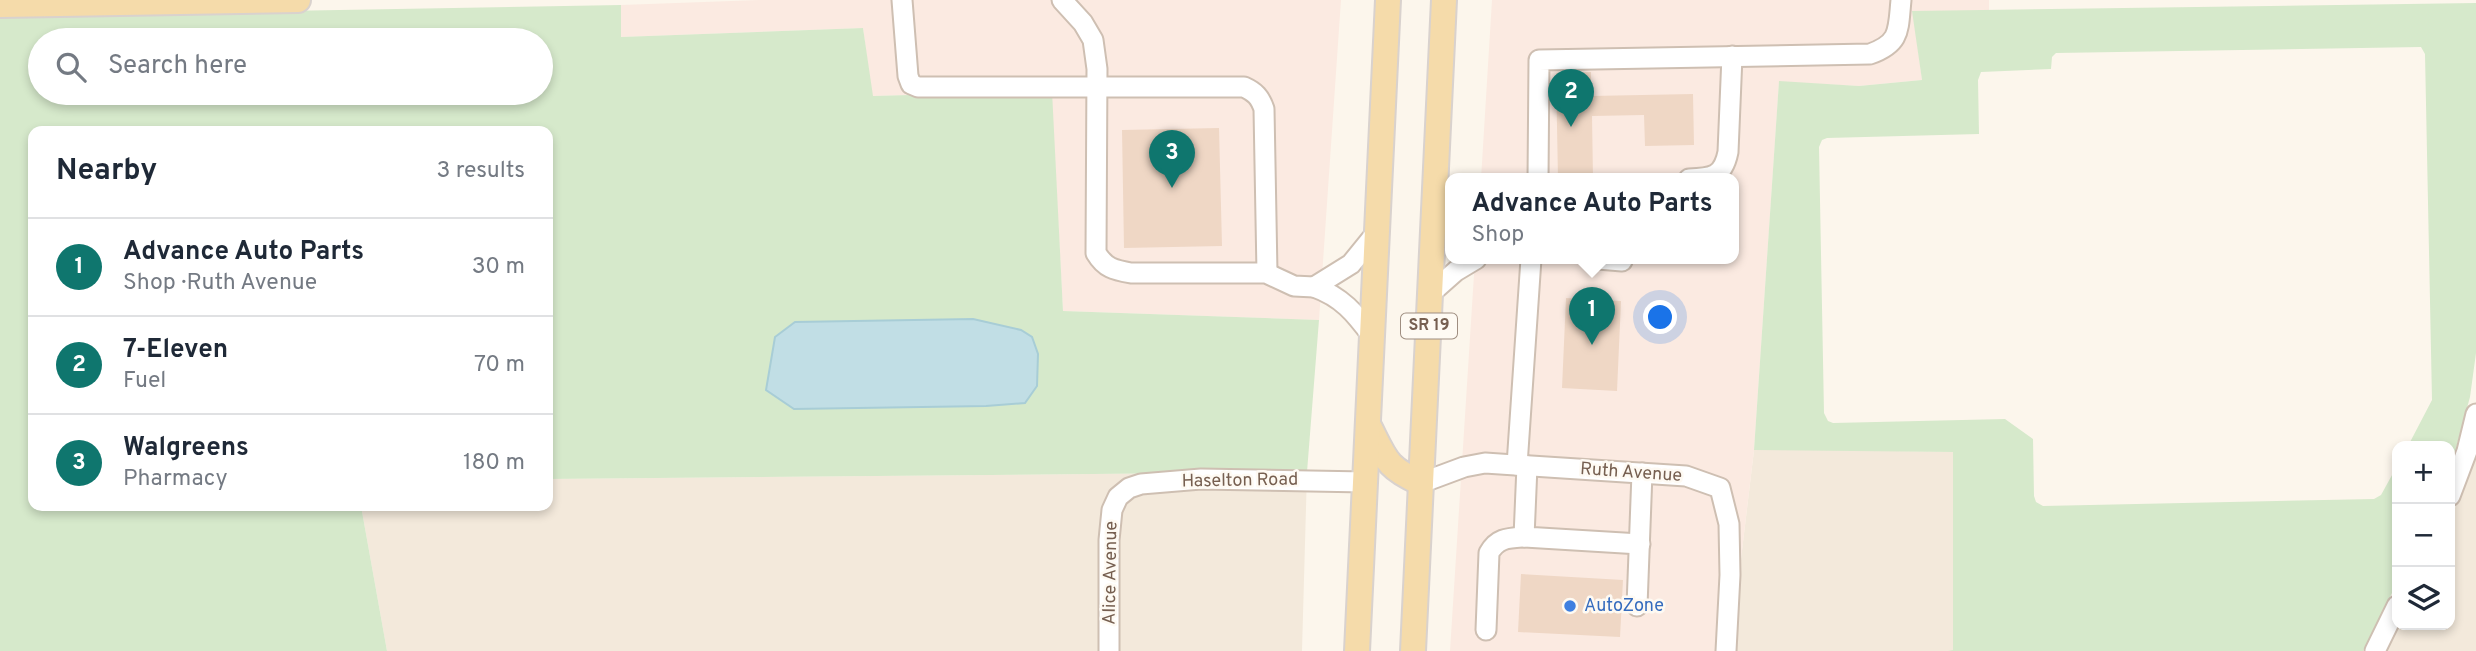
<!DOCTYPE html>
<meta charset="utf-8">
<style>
:root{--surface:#fff;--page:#f6f6f7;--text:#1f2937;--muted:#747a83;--line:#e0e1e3;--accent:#0f766e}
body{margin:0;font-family:Overpass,sans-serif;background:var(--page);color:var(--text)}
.controls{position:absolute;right:21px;bottom:21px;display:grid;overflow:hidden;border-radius:14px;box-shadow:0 4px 10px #0003}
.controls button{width:63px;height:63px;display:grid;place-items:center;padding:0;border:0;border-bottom:2px solid var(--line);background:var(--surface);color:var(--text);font:35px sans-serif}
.you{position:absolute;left:1661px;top:318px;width:24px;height:24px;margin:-18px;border:5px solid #fff;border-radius:50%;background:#1a73e8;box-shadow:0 0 0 10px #1a73e833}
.badge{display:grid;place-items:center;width:46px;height:46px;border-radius:50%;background:var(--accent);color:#fff;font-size:23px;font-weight:700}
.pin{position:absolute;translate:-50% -58px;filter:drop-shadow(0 2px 4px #0008)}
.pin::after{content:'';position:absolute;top:37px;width:24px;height:21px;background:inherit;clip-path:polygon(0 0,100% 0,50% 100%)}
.popup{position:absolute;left:1445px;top:173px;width:294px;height:91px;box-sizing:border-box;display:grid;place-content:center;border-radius:14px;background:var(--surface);filter:drop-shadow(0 2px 5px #0005);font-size:23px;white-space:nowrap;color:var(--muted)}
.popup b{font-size:26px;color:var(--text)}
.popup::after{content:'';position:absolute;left:50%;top:100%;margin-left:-14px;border:14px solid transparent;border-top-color:var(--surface)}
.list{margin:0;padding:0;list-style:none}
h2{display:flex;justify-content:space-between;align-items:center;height:91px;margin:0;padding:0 28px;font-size:30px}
h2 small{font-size:23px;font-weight:400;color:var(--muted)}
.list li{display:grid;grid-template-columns:46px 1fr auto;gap:21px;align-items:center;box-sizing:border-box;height:98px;padding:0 28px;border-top:2px solid var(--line)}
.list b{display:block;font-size:26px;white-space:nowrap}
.list p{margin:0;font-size:23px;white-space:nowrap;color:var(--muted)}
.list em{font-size:23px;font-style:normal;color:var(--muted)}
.icon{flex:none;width:38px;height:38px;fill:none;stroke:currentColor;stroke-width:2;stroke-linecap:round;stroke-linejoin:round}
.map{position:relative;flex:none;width:2476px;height:651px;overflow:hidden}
.search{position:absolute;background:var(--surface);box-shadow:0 4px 10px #0003;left:28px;top:28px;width:525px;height:77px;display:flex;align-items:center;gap:18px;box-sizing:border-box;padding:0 24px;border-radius:38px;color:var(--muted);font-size:26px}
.panel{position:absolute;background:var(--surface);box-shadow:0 4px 10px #0003;left:28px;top:126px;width:525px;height:385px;border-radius:14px}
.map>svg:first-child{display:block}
.residential{fill:#f3e9db}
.commercial{fill:#fbeae1}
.green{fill:#d6e9cb;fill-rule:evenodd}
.water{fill:#c1dee5;stroke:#a8cdd6;stroke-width:2}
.building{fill:#efd7c5}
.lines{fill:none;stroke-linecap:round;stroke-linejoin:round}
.minor-casing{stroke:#cebfb2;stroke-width:23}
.major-casing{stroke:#d9d2ce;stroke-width:28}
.minor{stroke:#fff;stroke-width:19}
.major{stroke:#f5dbaa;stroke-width:24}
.shop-dot{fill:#3f7fe0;stroke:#fefaf3;stroke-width:2.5}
.labels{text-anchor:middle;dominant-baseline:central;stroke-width:5;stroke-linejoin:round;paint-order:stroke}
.shield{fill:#fefaf3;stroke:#9f8e81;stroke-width:2}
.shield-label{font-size:16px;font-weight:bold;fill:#765f50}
.street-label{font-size:18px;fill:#765f50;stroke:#fefaf3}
.shop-label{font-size:18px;fill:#366cbe;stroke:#fefaf3;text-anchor:start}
</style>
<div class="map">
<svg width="2476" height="651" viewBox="0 0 2476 651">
<rect width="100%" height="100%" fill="#fcf6ec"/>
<g class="residential">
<polygon points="1772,449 1953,452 1953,651 1730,651 1754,450"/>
<polygon points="2476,456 2476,651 2386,651 2399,625 2450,625 2450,521"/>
<polygon points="1307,472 1302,651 387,651 361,506 548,506 548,479"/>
</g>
<g class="commercial">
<polygon points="759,0 1341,0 1319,320 1063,311 1051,91 872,96 863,28 620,37 621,5"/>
<polygon points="1492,0 1989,0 1989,11 1913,11 1922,80 1859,86 1779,82 1754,450 1730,651 1450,651 1475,259 1734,259 1734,179 1481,179"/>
</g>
<g class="green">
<polygon points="2476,3 2476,353 2470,397 2450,470 2450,446 2408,446 2432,400 2425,54 2421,47 2056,53 2052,57 2051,69 1981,72 1978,80 1979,134 1827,138 1822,140 1819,147 1824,413 1828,421 1833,423 2005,419 2033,439 2034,496 2036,502 2043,506 2374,499 2381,495 2397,466 2397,583 2363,651 1948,651 1953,650 1953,452 1754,450 1779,81 1859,86 1922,80 1912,11"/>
<path d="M 621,5 L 621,37 L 863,28 L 873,96 L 1052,91 L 1063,311 L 1319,320 L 1307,472 L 548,479 L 548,131 L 33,131 L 33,506 L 361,506 L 387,651 L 0,651 L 0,16 ZM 40,40 L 541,40 L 541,93 L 40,93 Z"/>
</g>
<polygon class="water" points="973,319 1021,330 1032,337 1038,354 1037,386 1025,403 986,406 794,409 766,390 775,337 795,322"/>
<g class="building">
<polygon points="1591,72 1591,96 1693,94 1694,145 1645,146 1644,115 1592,116 1593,179 1558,179 1556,73"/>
<polygon points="1219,128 1222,246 1124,248 1122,130"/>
<polygon points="1566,298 1621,301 1617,391 1562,388"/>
<polygon points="1521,574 1623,580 1620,637 1518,632"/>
</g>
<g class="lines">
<g class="minor-casing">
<g id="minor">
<path d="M 902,0 L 908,76 L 911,84 L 918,87 L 1244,87 C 1255,92 1260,97 1264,109 L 1267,273"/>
<path d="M 1062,0 L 1083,23 L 1093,40 L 1097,69 L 1096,253 C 1105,268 1114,270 1131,273 L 1266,273 L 1294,286 L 1314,287"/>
<path d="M 1538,179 L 1539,60 L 1870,54 C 1901,43 1898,30 1901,0"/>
<path d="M 1689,179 C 1712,178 1723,177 1728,152 L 1732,56"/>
<polyline points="1598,259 1622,261"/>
<polyline points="1430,294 1456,271 1476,259"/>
<path d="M 1372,336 C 1355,313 1342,297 1314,287 L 1351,264 L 1377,232"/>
<polyline points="1517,465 1531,259"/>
<polyline points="1527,466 1524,537 1640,544"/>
<polyline points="1421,483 1464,467 1485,463 1686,476 1720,488 1729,524 1730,575 1726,651"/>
<polyline points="2450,496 2467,451 2476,414"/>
<polyline points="1637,606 1642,473"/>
<path d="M 1486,630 L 1489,553 C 1497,538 1508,538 1524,537"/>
<polyline points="1109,651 1109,540 1112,510 1118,497 1129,488 1141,484 1201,479 1365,482"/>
<polyline points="2375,651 2397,606"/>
</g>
</g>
<g class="major-casing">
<g id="major">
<polyline points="0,5 298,0"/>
<path d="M 1370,428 C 1386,460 1387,468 1421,483"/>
<polyline points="1357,651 1388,0"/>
<polyline points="1413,651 1444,0"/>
</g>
</g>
<use href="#minor" class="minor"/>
<use href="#major" class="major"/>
</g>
<circle class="shop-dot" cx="1570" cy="606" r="7"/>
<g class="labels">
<rect class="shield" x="1401" y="313.5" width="56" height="25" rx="5"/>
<g class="shield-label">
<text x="1429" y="326">SR 19</text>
</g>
<g class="street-label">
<text transform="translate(1631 473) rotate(4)">Ruth Avenue</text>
<text transform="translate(1240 481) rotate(-1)">Haselton Road</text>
<text transform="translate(1111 573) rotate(-89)">Alice Avenue</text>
</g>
<g class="shop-label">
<text x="1584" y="606">AutoZone</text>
</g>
</g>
</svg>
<div class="controls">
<button>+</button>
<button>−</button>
<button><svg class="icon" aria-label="layers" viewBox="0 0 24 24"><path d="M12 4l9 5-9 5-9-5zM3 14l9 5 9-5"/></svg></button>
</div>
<div class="you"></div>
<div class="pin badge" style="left:1592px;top:345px">1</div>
<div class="popup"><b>Advance Auto Parts</b>Shop</div>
<div class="pin badge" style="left:1571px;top:127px">2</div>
<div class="pin badge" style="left:1172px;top:188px">3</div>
<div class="search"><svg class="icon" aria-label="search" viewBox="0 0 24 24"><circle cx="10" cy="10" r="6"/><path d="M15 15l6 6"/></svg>Search here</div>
<section class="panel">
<h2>Nearby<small>3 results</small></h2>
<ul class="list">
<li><span class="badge">1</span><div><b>Advance Auto Parts</b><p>Shop · Ruth Avenue</p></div><em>30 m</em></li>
<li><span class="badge">2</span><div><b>7-Eleven</b><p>Fuel</p></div><em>70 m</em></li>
<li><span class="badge">3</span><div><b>Walgreens</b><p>Pharmacy</p></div><em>180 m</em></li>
</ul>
</section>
</div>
